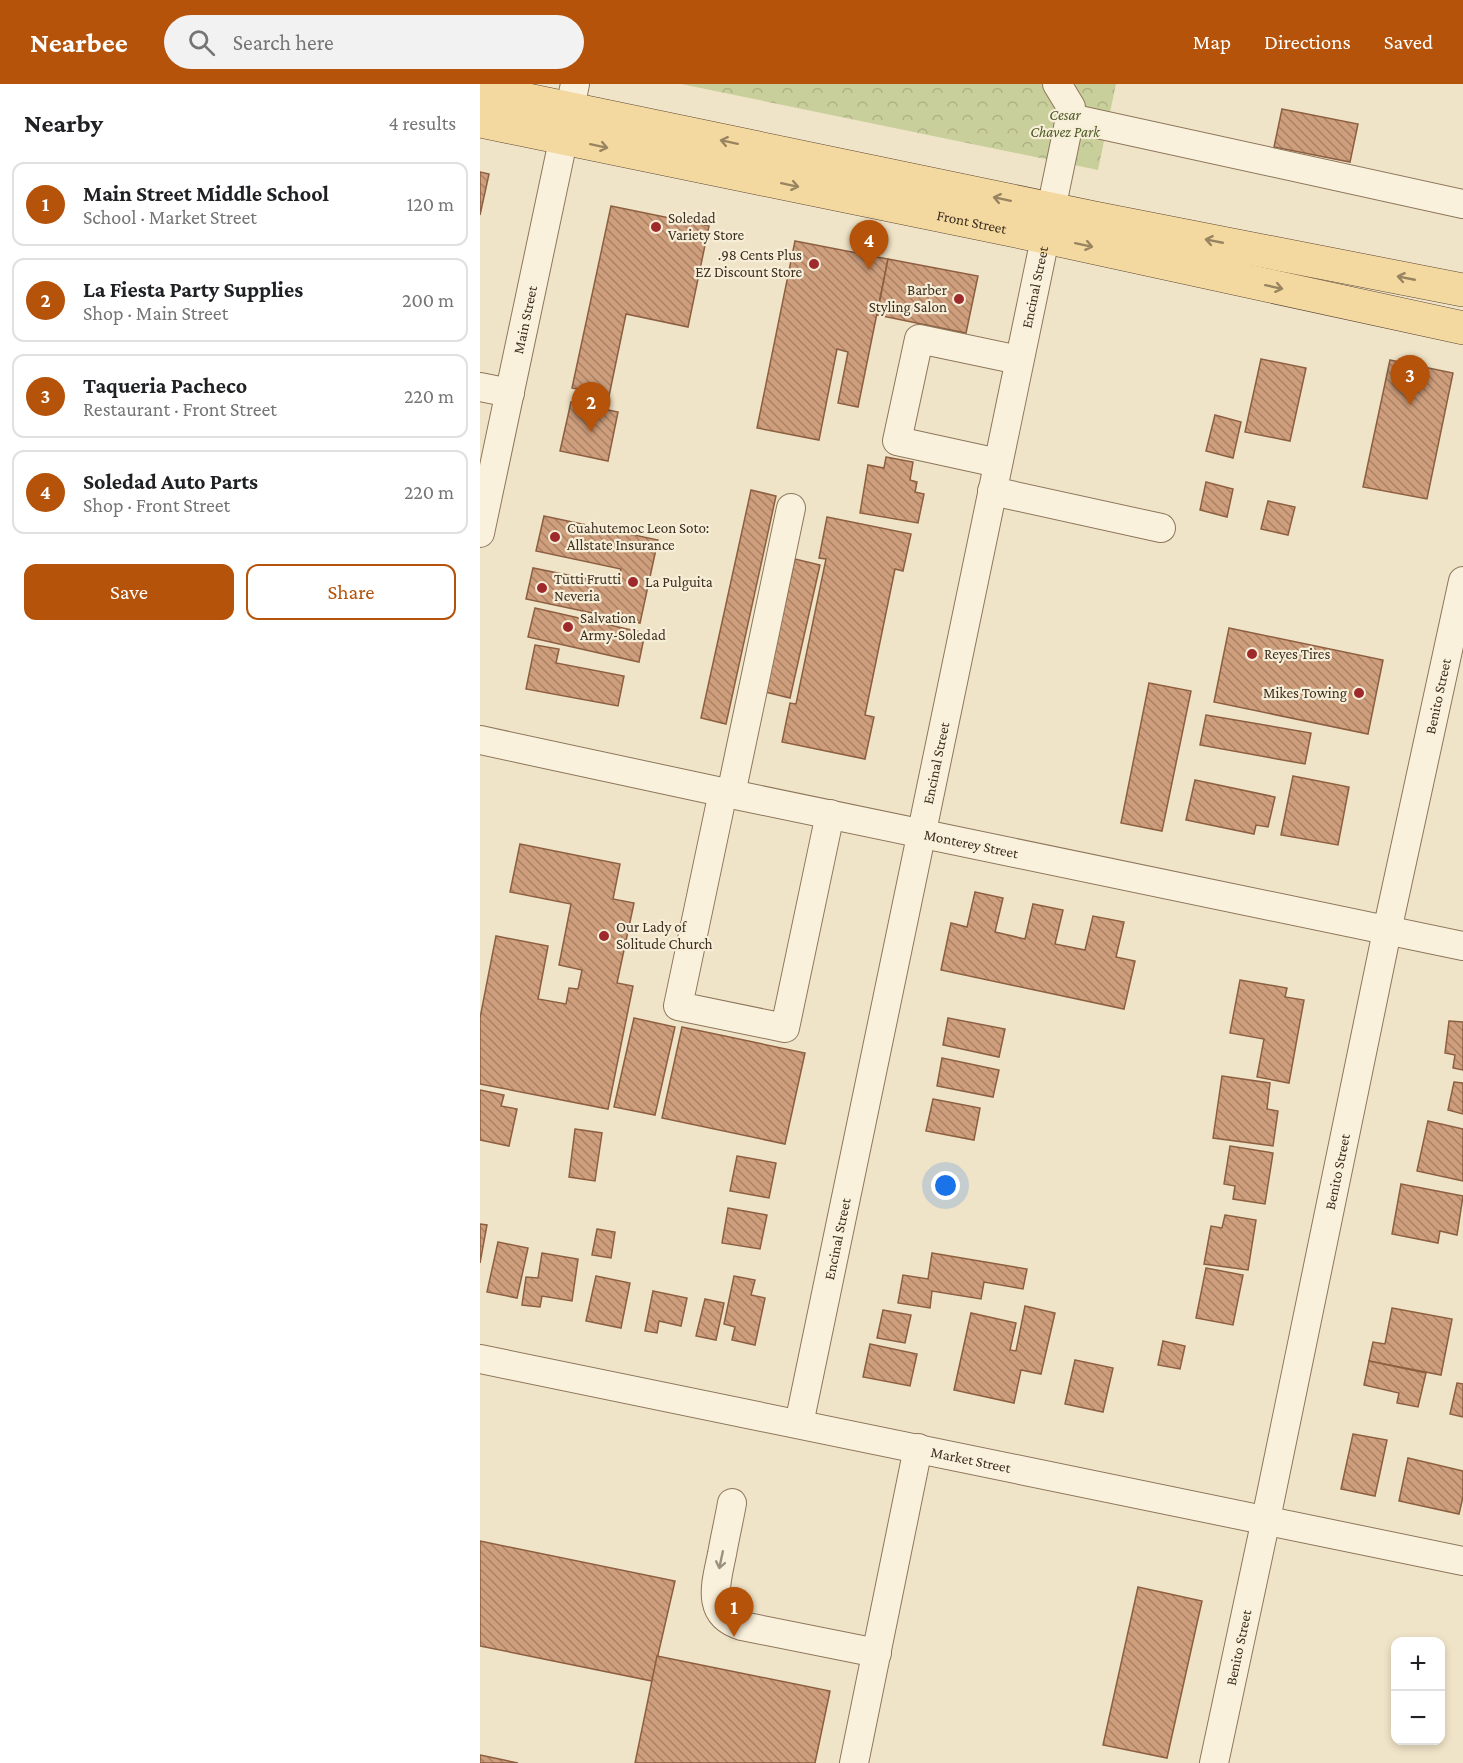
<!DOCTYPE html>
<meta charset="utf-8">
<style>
:root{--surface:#fff;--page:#f2f2f2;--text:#202124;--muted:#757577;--line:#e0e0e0;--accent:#b45309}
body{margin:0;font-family:"Crimson Pro",serif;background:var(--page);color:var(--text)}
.controls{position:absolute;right:18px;bottom:18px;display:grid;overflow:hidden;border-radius:12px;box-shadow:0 3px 9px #0003}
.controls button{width:54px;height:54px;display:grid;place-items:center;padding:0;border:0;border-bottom:2px solid var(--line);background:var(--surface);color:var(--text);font:30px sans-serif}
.you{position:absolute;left:466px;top:1102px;width:21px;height:21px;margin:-15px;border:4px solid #fff;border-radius:50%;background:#1a73e8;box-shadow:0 0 0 9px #1a73e833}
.badge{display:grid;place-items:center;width:39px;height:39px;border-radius:50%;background:var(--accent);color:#fff;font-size:20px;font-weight:700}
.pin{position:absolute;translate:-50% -50px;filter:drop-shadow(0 2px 3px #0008)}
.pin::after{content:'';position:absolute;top:32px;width:21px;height:18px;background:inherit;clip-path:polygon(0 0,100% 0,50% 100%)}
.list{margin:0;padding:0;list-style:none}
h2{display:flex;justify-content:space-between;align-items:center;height:78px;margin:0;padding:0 24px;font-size:26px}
h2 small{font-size:20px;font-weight:400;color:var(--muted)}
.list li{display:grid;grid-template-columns:39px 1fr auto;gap:18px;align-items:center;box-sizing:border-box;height:84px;margin:0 12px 12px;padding:0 12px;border:2px solid var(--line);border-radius:12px}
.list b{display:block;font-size:22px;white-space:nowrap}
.list p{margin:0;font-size:20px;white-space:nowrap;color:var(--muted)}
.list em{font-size:20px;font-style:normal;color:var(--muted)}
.actions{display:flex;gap:12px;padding:18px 24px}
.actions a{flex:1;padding:14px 0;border:2px solid var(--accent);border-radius:12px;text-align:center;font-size:21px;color:var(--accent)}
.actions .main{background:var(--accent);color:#fff}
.icon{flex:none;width:33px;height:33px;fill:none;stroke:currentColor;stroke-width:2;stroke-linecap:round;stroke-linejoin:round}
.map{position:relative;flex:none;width:983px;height:1679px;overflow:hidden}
header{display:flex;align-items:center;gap:36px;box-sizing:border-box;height:84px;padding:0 30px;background:var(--accent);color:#fff}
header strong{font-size:28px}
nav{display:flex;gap:33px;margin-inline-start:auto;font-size:21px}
.search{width:420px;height:54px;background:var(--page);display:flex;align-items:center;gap:15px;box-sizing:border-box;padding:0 21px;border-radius:33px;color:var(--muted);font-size:22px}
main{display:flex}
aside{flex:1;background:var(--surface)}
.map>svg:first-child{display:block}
.forest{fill:url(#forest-crowns)}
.building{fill:url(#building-back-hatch);stroke:#8d5f41;stroke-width:1.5}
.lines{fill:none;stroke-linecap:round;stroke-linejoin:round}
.minor-casing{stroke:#8d765c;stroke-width:30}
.major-casing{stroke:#5b4430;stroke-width:34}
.minor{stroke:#faf1dc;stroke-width:28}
.major{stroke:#f3d9a0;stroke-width:33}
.oneway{stroke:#988460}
.oneway2{stroke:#9c907e}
.poi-dot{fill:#9e2a2b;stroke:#f7eed8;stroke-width:2}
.labels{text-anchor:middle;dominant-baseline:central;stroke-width:4.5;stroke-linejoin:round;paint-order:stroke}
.park-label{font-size:15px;font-style:italic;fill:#4d5a26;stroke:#f7eed8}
.poi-label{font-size:15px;fill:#3d2e20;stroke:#f7eed8;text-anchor:start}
.street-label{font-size:15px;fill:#3d2e20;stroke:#f7eed8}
</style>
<header>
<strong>Nearbee</strong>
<div class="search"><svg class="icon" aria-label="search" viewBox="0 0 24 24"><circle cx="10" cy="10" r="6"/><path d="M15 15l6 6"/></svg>Search here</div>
<nav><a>Map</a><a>Directions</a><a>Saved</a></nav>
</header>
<main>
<aside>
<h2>Nearby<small>4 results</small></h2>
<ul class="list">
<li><span class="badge">1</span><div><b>Main Street Middle School</b><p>School · Market Street</p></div><em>120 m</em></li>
<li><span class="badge">2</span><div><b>La Fiesta Party Supplies</b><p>Shop · Main Street</p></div><em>200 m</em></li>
<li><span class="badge">3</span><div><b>Taqueria Pacheco</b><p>Restaurant · Front Street</p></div><em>220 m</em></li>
<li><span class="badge">4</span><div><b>Soledad Auto Parts</b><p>Shop · Front Street</p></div><em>220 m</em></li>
</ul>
<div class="actions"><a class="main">Save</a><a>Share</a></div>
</aside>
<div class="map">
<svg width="983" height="1679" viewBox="0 0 983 1679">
<defs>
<pattern id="forest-crowns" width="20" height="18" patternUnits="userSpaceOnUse" patternTransform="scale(1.5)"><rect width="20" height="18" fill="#c9cf9b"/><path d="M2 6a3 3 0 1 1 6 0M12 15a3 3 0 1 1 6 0" fill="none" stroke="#aeb285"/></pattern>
<pattern id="building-back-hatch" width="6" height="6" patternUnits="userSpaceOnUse" patternTransform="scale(1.5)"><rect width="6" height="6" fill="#cf9f7d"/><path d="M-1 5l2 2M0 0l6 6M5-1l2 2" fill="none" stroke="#a98266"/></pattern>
</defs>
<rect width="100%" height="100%" fill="#f0e4c8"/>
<polygon class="forest" points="201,0 636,0 618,86"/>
<g class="building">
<polygon points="802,25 878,40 870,78 794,63"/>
<polygon points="0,88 9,90 0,131"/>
<polygon points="131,122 229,142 208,243 146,230 129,312 92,304"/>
<polygon points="315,157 408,175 378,323 358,319 368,268 357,265 339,356 277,344"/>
<polygon points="408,175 498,192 486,249 397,231"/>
<polygon points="781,275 826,284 810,357 765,348"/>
<polygon points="910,276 973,289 947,415 883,403"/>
<polygon points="91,318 138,328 128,377 80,367"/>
<polygon points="735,331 761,338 753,374 726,367"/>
<polygon points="406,373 433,378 430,396 437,398 435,408 444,410 438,439 380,429 388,381 404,384"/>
<polygon points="726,398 753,405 747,433 720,426"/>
<polygon points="271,406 296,412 246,640 221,634"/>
<polygon points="788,417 815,423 808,451 781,445"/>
<polygon points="64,432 178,456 160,539 46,515 53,484 137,501 141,485 56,467"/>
<polygon points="347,433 431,450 423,487 415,485 385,631 394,633 385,675 302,658 310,619 316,620 346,475 339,474"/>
<polygon points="315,475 340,481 310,614 285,608"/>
<polygon points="55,524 165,549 159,578 48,553"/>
<polygon points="749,544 903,576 888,650 734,618"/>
<polygon points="55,561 79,565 76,579 144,592 138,622 46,605"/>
<polygon points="669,599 711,607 682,747 641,739"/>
<polygon points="726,631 831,649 825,680 720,661"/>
<polygon points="813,692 869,703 858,761 801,751"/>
<polygon points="715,696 795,713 788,743 776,741 774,750 706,736"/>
<polygon points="40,760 140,780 133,815 154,819 137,899 153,902 128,1025 0,1000 0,934 16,852 68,862 58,915 86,920 89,904 98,905 102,886 79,881 91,820 30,808"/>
<polygon points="495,808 523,814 515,848 545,855 553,820 583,826 575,860 605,866 613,832 644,838 636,873 655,877 644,925 461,886 471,839 487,843"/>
<polygon points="760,896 807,904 805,913 824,916 809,999 777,993 784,955 750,949"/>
<polygon points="154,934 195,943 175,1031 134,1023"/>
<polygon points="468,934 525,945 519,973 463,961"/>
<polygon points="969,937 983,938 983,986 973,984 975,971 965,969"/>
<polygon points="202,943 325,969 305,1060 182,1034"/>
<polygon points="462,974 519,986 513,1013 457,1002"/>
<polygon points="742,992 790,999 787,1025 798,1027 793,1062 733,1054"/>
<polygon points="974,998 983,999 983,1030 968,1026"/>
<polygon points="0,1006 24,1011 21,1022 37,1025 29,1062 0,1056"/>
<polygon points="453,1015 500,1024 494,1056 446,1047"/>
<polygon points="948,1037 983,1045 983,1097 937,1087"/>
<polygon points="95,1045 122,1049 115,1097 89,1093"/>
<polygon points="750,1062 793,1069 785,1120 753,1115 755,1102 744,1100"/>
<polygon points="257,1072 296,1079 289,1114 250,1107"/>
<polygon points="921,1100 983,1112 977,1151 960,1147 958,1159 912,1150"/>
<polygon points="248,1124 287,1131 280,1165 242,1159"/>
<polygon points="745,1131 776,1136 768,1186 724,1180 731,1142 742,1144"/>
<polygon points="0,1140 7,1141 0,1179"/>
<polygon points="117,1145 135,1148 131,1174 112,1171"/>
<polygon points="18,1158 48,1164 37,1214 7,1208"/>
<polygon points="62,1169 98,1175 92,1217 62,1212 60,1223 42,1221 46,1193 58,1194"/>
<polygon points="452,1169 547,1185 543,1205 504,1198 501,1215 452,1207 450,1224 418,1219 423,1191 448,1195"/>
<polygon points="726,1184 763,1191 753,1241 716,1234"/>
<polygon points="116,1192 150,1199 141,1244 106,1237"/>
<polygon points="254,1192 275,1196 271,1211 285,1214 275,1261 252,1256 255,1243 244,1240"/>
<polygon points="173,1207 207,1214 201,1242 179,1237 177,1249 165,1247"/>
<polygon points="225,1215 244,1219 236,1256 216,1252"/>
<polygon points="545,1222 575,1229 561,1290 541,1286 534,1319 474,1306 491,1229 536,1239 530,1266 536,1267"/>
<polygon points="912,1224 972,1235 961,1291 889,1277 893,1258 905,1260"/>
<polygon points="403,1226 431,1231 425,1259 397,1254"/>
<polygon points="683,1257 705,1262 700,1285 678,1281"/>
<polygon points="390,1260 437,1270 430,1302 383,1293"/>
<polygon points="595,1276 633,1284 623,1328 585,1320"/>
<polygon points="889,1277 946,1289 938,1323 917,1319 919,1309 884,1301"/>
<polygon points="977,1299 983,1300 983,1333 970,1330"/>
<polygon points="873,1350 907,1356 895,1412 861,1405"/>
<polygon points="928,1374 983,1387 983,1413 979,1430 919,1417"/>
<polygon points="0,1457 195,1497 172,1597 0,1562"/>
<polygon points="658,1503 722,1517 687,1674 623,1661"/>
<polygon points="177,1572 350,1607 335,1679 155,1679"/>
<polygon points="0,1671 38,1679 0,1679"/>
</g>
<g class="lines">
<g class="minor-casing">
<g id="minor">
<polyline points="590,34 983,120"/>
<polyline points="0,303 30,309"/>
<polyline points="518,379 417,357 439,255 539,276"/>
<polyline points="512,407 681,444"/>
<path id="s1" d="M 0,449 L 95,0"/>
<path id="s2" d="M 0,656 L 251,710 L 983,862"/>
<polyline points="243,708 198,922 305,944 350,730"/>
<polyline points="251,710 311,424"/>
<path id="s3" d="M 0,1275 L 983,1477"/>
<path id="s4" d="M 319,1340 L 590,34 L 591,23 L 577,0"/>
<path d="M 252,1419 C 249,1436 245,1453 242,1470 C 236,1500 225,1531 262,1542 L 397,1569"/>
<polyline points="374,1679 438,1364"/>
<path id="s5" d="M 734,1679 L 786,1435 L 907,847 L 983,497"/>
</g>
</g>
<g class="major-casing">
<g id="major">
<polyline points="0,6 614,134 983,206"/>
<path id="s6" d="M 0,37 L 565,153 L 983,244"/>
</g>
</g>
<use href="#minor" class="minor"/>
<use href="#major" class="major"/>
</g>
<defs><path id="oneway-shaft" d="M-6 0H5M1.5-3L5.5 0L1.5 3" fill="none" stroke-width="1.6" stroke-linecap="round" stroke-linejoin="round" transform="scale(1.5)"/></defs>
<g class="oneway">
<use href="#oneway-shaft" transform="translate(249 58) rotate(-168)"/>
<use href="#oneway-shaft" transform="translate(119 62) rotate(12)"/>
<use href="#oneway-shaft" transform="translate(310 101) rotate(12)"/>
<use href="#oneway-shaft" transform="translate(522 115) rotate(-168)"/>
<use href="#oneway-shaft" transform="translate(734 157) rotate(-169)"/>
<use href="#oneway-shaft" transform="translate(604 161) rotate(12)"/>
<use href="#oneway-shaft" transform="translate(926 194) rotate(-169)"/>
<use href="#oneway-shaft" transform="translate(794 203) rotate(12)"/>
</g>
<use class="oneway2" href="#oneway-shaft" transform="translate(241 1476) rotate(102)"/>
<g class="poi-dot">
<circle cx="176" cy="143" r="6"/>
<circle cx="334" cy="180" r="6"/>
<circle cx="479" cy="215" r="6"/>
<circle cx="75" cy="453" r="6"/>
<circle cx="153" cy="498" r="6"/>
<circle cx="62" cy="504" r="6"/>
<circle cx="88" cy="543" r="6"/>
<circle cx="772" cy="570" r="6"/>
<circle cx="879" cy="609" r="6"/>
<circle cx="124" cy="852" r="6"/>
</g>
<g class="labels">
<g class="park-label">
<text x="585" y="31">Cesar<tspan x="585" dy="17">Chavez Park</tspan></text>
</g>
<g class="poi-label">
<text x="188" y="134">Soledad<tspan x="188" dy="17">Variety Store</tspan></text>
<text x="322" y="171" text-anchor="end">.98 Cents Plus<tspan x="322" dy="17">EZ Discount Store</tspan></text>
<text x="467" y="206" text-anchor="end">Barber<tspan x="467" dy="17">Styling Salon</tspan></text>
<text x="87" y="444">Cuahutemoc Leon Soto:<tspan x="87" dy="17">Allstate Insurance</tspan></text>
<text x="74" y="495">Tutti Frutti<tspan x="74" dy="17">Neveria</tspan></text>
<text x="165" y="498">La Pulguita</text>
<text x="100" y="534">Salvation<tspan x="100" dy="17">Army-Soledad</tspan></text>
<text x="784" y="570">Reyes Tires</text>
<text x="867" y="609" text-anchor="end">Mikes Towing</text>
<text x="136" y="843">Our Lady of<tspan x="136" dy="17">Solitude Church</tspan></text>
</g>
<g class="street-label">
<text stroke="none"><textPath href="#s6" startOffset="502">Front Street</textPath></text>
<text stroke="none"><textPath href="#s4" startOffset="1161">Encinal Street</textPath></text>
<text stroke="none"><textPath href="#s1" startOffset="218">Main Street</textPath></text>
<text stroke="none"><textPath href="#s5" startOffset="1090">Benito Street</textPath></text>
<text stroke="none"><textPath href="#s4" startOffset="675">Encinal Street</textPath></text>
<text stroke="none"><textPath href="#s2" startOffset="502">Monterey Street</textPath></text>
<text stroke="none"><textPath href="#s5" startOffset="604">Benito Street</textPath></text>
<text stroke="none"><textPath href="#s4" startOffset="189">Encinal Street</textPath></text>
<text stroke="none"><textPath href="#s3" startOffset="501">Market Street</textPath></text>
<text stroke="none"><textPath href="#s5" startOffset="118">Benito Street</textPath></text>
</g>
</g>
</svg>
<div class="controls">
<button>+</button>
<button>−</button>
</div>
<div class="you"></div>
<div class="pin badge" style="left:254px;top:1553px">1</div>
<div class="pin badge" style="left:111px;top:348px">2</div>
<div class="pin badge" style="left:930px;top:321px">3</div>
<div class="pin badge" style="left:389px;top:186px">4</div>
</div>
</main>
